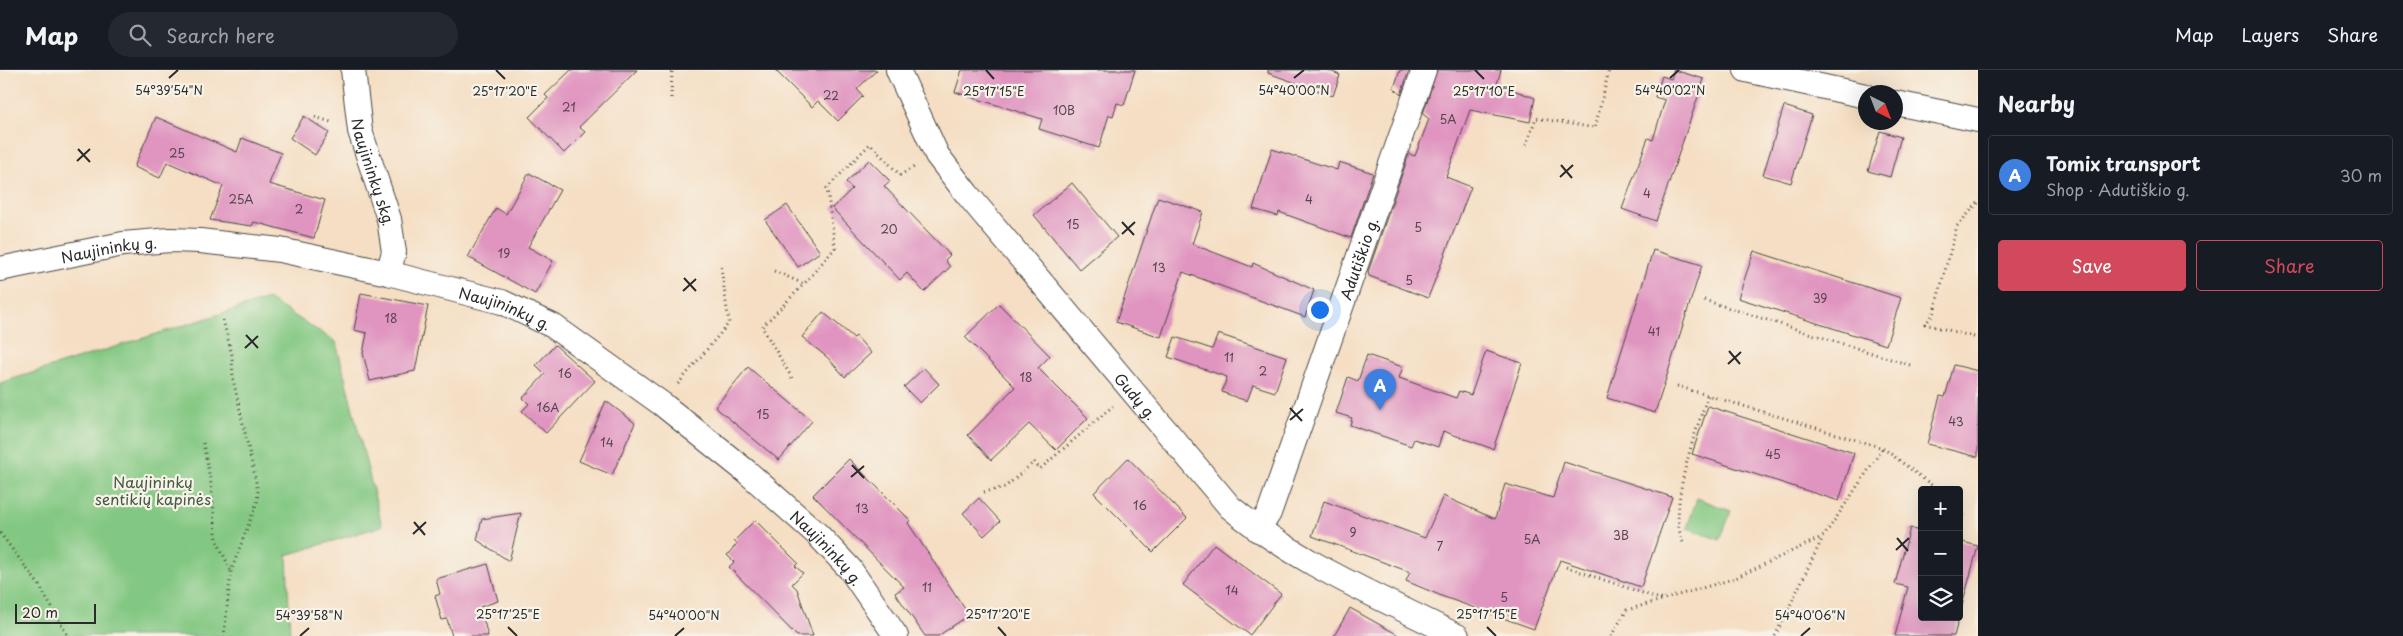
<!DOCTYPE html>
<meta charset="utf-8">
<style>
:root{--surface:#171b24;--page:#242831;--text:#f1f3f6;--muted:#9ea1a6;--line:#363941;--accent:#d1495b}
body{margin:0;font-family:"Playpen Sans",sans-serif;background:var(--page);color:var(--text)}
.controls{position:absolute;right:15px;bottom:15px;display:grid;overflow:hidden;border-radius:5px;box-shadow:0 5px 20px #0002}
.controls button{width:45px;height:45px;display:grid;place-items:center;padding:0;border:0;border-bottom:1px solid var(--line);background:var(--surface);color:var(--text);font:25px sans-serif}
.compass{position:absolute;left:1858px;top:15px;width:45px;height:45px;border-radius:50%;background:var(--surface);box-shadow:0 5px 20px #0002;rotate:138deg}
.scale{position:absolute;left:15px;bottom:12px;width:81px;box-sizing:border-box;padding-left:5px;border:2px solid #2b2b2b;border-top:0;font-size:14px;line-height:18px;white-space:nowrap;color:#2b2b2b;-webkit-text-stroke:4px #f7f3e8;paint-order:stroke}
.you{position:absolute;left:1319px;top:239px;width:18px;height:18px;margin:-12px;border:4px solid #fff;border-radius:50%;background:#1a73e8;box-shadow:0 0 0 8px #1a73e833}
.badge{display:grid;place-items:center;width:32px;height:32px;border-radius:50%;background:var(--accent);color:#fff;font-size:16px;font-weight:700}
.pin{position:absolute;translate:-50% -41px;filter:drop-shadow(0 1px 2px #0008)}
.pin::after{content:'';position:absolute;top:26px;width:18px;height:15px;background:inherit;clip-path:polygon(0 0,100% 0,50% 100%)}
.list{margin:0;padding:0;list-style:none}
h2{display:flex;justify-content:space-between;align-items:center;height:65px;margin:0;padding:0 20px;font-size:21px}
h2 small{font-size:16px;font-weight:400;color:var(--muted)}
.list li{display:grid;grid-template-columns:32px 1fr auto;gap:15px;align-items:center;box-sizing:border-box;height:80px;margin:0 10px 10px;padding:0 10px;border:1px solid var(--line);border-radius:5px}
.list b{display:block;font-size:19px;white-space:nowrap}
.list p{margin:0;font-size:16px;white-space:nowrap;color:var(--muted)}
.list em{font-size:16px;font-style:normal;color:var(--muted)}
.actions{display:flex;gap:10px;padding:15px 20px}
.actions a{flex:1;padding:11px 0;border:1px solid var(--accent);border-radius:5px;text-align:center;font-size:18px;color:var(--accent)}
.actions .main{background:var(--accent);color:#fff}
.icon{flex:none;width:28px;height:28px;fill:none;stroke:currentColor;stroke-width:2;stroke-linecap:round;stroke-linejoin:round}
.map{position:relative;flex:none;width:1978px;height:566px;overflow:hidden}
header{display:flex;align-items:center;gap:30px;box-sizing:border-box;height:70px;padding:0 25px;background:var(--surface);border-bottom:1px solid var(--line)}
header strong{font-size:24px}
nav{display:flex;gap:28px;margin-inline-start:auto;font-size:18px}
.search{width:350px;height:45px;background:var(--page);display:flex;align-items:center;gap:12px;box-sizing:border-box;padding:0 18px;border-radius:28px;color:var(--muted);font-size:19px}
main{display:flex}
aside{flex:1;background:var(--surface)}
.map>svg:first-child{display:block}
.green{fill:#83c882;stroke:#577a56}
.building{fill:#e094c0}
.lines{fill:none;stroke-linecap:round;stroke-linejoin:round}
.minor-casing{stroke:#494642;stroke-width:26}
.path{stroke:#494642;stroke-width:3;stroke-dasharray:1 4;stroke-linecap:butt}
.minor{stroke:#fff;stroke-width:24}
.ticks{fill:none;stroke:#2b2b2b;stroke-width:2}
.labels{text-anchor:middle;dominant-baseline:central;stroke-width:4.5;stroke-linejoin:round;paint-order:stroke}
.number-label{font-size:12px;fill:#584550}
.street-label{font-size:15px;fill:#2b2b2b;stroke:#f7f3e8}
.park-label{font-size:15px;fill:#455a45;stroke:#f7f3e8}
.ticks-label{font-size:12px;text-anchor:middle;fill:#2b2b2b;stroke:#f7f3e8;stroke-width:4.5;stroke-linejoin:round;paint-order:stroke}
</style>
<header>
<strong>Map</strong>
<div class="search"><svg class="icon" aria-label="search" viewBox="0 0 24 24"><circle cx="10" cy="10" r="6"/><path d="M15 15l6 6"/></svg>Search here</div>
<nav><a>Map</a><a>Layers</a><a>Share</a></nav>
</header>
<main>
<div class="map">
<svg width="1978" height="566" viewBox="0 0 1978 566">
<rect width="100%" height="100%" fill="#f7f3e8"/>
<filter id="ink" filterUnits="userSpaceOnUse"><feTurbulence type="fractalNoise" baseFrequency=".02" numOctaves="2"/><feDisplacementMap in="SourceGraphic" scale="10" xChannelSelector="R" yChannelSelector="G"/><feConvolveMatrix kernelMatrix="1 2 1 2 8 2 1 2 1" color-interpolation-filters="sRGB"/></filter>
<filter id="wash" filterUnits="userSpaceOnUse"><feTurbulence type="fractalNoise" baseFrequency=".0096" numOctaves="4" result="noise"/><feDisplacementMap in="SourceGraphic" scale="20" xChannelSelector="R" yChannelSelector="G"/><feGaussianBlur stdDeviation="1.12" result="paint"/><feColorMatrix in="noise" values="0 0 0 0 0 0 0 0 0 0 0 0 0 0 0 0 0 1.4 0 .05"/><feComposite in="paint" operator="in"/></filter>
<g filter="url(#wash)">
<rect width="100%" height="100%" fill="#f5dec3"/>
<g class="green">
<polygon points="268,229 336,272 382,456 287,485 290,566 0,566 0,313"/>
<polygon points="1697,428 1731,441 1720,470 1687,458"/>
</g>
<g id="blocks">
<g class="building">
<polygon points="571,0 637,0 579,57 585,62 564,83 529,47 548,28 545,25"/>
<polygon points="775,0 877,0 857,19 863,26 838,51 818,31 812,37"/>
<polygon points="962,0 1135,0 1124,35 1117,33 1113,46 1109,45 1099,78 1039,59 1042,49 955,22"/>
<polygon points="1268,0 1327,0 1340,5 1333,26 1268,3"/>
<polygon points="1400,0 1409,0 1401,25 1394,18"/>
<polygon points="1437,0 1501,0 1497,14 1535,28 1530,52 1470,40 1446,107 1471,117 1428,228 1369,206 1368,202 1409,84 1415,86 1429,49 1423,44"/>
<polygon points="1674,0 1704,9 1656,151 1622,139 1648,68 1653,70 1665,30 1655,27 1662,6 1671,9"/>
<polygon points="1784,36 1812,45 1791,113 1763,105"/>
<polygon points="304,46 329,63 315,85 290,68"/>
<polygon points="156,47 237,82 242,68 281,83 269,114 325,130 314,168 254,152 252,156 210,150 223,116 167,92 160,108 134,97"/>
<polygon points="1880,61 1901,67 1890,107 1868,101"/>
<polygon points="1272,79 1337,100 1339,92 1373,103 1351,168 1279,142 1278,146 1253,139"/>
<polygon points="869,90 890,111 884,116 950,185 945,190 950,197 924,222 907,203 900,210 832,138 852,119 846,112"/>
<polygon points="529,103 560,120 528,177 553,191 535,224 468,187 496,138 506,144"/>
<polygon points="1072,113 1117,167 1079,199 1034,145"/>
<polygon points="1158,127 1203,142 1192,174 1252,197 1253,193 1314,220 1305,247 1183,202 1161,267 1116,252"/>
<polygon points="787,135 820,182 798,197 765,150"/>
<polygon points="1653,180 1702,195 1655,343 1607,328"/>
<polygon points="1754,181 1901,228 1886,275 1738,228"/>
<polygon points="361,223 428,236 415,301 370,311 363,283 367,263 354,260"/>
<polygon points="999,234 1050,286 1038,298 1088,348 1056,380 1029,354 991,390 968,365 1015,317 965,267"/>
<polygon points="823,242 854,268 856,266 871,283 845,307 828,288 802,267"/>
<polygon points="1218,264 1287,287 1275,322 1253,315 1247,331 1235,327 1222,322 1227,307 1168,287 1175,267 1212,279"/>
<polygon points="555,275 595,311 546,363 522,341 529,334 523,328 545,304 536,295"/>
<polygon points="1486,281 1522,293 1493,379 1443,361 1438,377 1414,369 1411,376 1350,355 1352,348 1336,343 1348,307 1358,311 1367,285 1403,297 1399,308 1456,328 1459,321 1471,325"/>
<polygon points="1954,295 1978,301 1978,387 1927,374 1940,326 1945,327"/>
<polygon points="748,297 812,351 779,390 715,337"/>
<polygon points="924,298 939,314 920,333 904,317"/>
<polygon points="606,331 635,353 612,405 579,391"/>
<polygon points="1708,336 1854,383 1839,431 1692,384"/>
<polygon points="1128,388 1187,448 1153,482 1094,423"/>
<polygon points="849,389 910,450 908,453 969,545 938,566 925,566 895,523 904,517 813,425"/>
<polygon points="1564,392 1672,427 1641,517 1560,490 1534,559 1444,527 1406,511 1410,502 1312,466 1324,431 1425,468 1443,426 1495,449 1505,414 1553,428"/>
<polygon points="979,428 1000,451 984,466 963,443"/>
<polygon points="521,443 509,491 477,470 482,449"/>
<polygon points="755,450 798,493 795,496 803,503 792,514 797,519 813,566 797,566 729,497 734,492 727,485 737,474 734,471"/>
<polygon points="1910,458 1922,462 1922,547 1959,547 1954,566 1895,566 1908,517 1895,514"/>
<polygon points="1959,471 1978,476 1959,547"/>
<polygon points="1214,474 1281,524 1250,565 1183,515"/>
<polygon points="488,494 498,531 480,537 488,566 452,566 447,549 442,550 435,526 440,524 436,509"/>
<polygon points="1350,538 1400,566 1334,566"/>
</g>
</g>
</g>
<g filter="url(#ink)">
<use href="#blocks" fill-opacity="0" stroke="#494642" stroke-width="1"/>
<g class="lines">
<g class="minor-casing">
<g id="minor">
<path id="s1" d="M 353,0 L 360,61 L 389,149 L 394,182 L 388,203"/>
<path id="s2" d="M 898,0 L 937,85 L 967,124 L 1230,437 C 1297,493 1380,527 1457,566"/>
<polyline points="1746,0 1866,26"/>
<polyline points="1896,33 1978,50"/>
<path id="s3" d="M 0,199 L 123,174 L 170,170 L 200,171 L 280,180 L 388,203 L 502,232 L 553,256 L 662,334 L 747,402 L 817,464 L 850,499 L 896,566"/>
<path id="s4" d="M 1258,460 L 1269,443 L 1424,0"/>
</g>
</g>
<g class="path">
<polyline points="671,28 672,0"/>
<polyline points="315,47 334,53"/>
<polyline points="1526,75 1536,48 1595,58 1609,0"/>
<polyline points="1978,133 1957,156 1933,245 1925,254 1978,268"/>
<polyline points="774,201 804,214 835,178 827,118 870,74 900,105 916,96"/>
<polyline points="1704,230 1913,296"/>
<polyline points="223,250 232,285 233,309 258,421 257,432 231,501 224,566"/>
<polyline points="792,308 762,257 804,214"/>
<polyline points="678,314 729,253 721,197"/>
<polyline points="1677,316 1883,378 1938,420"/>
<polyline points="203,373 211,414 217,471 231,501"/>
<polyline points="984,422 1005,417 1034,392 1040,399 1113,336"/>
<polyline points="1959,442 1966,448"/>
<polyline points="0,463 39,515 68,566"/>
<path d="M 1683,472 C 1667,438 1696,361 1708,325"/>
<polyline points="1566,497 1663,530"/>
<polyline points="1611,566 1627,540 1733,509 1824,466 1883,378"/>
<polyline points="1775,566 1823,467"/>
</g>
<use href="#minor" class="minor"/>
</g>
</g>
<path class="ticks" d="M 496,0 L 505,9M 986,0 L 994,9M 1475,0 L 1484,9M 169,8 L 178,0M 1294,8 L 1304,0M 1670,8 L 1679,0M 78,79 L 90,92M 77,91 L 90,79M 1561,95 L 1572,108M 1560,107 L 1573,95M 1122,152 L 1134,165M 1122,164 L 1135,152M 684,208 L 696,221M 683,221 L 696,209M 246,265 L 258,278M 245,278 L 258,266M 1729,281 L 1740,294M 1728,294 L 1741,282M 1290,338 L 1302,351M 1290,350 L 1303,339M 852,395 L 864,408M 851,407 L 864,396M 414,452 L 425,465M 413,464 L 426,452M 1897,468 L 1908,481M 1896,480 L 1909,468M 508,557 L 517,566M 998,557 L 1006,566M 1487,557 L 1496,566M 300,566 L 309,558M 675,566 L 684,558M 1801,566 L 1810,558"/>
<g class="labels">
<g class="number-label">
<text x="831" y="25">22</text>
<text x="569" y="37">21</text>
<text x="1064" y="40">10B</text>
<text x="1448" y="49">5A</text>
<text x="177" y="83">25</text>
<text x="1647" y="123">4</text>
<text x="241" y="129">25A</text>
<text x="1309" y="129">4</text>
<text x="299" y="139">2</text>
<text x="1073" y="154">15</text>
<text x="1418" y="157">5</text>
<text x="889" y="159">20</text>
<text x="504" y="183">19</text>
<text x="1159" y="197">13</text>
<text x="1409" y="210">5</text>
<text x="1820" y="228">39</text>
<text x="391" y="248">18</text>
<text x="1654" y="261">41</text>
<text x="1229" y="287">11</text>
<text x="1263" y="301">2</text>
<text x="565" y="303">16</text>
<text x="1026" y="307">18</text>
<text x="548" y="337">16A</text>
<text x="763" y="344">15</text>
<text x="1956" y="351">43</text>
<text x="607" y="372">14</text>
<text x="1773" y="384">45</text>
<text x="1140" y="435">16</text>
<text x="862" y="438">13</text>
<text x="1353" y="462">9</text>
<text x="1621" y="465">3B</text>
<text x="1532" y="469">5A</text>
<text x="1440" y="476">7</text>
<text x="927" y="517">11</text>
<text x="1232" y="520">14</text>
<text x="1504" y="527">5</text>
</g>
<g class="street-label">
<text stroke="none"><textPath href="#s1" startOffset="105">Naujininkų skg.</textPath></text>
<text stroke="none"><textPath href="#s3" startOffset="111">Naujininkų g.</textPath></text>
<text stroke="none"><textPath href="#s4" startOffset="290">Adutiškio g.</textPath></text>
<text stroke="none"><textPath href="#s3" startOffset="516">Naujininkų g.</textPath></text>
<text stroke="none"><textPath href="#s2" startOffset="406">Gudų g.</textPath></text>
<text stroke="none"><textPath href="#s3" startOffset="921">Naujininkų g.</textPath></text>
</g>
<g class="park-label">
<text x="153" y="411">Naujininkų<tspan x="153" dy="17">sentikių kapinės</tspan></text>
</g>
</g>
<g class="ticks-label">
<text x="169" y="25">54°39'54"N</text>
<text x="1294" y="25">54°40'00"N</text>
<text x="1670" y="25">54°40'02"N</text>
<text x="505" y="26">25°17'20"E</text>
<text x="994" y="26">25°17'15"E</text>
<text x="1484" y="26">25°17'10"E</text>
<text x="508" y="549">25°17'25"E</text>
<text x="998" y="549">25°17'20"E</text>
<text x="1487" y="549">25°17'15"E</text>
<text x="309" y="550">54°39'58"N</text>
<text x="684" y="550">54°40'00"N</text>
<text x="1810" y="550">54°40'06"N</text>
</g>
</svg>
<div class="controls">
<button>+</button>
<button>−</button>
<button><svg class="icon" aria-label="layers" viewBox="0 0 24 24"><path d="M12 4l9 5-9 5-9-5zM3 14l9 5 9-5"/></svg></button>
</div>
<svg class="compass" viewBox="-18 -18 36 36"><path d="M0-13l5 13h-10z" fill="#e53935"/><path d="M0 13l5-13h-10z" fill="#9ea1a6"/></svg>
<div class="scale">20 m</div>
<div class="you"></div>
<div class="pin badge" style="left:1380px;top:340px;background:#3f7fe0">A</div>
</div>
<aside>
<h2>Nearby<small></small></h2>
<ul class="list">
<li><span class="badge" style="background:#3f7fe0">A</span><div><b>Tomix transport</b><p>Shop · Adutiškio g.</p></div><em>30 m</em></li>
</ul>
<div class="actions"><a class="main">Save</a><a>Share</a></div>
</aside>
</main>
